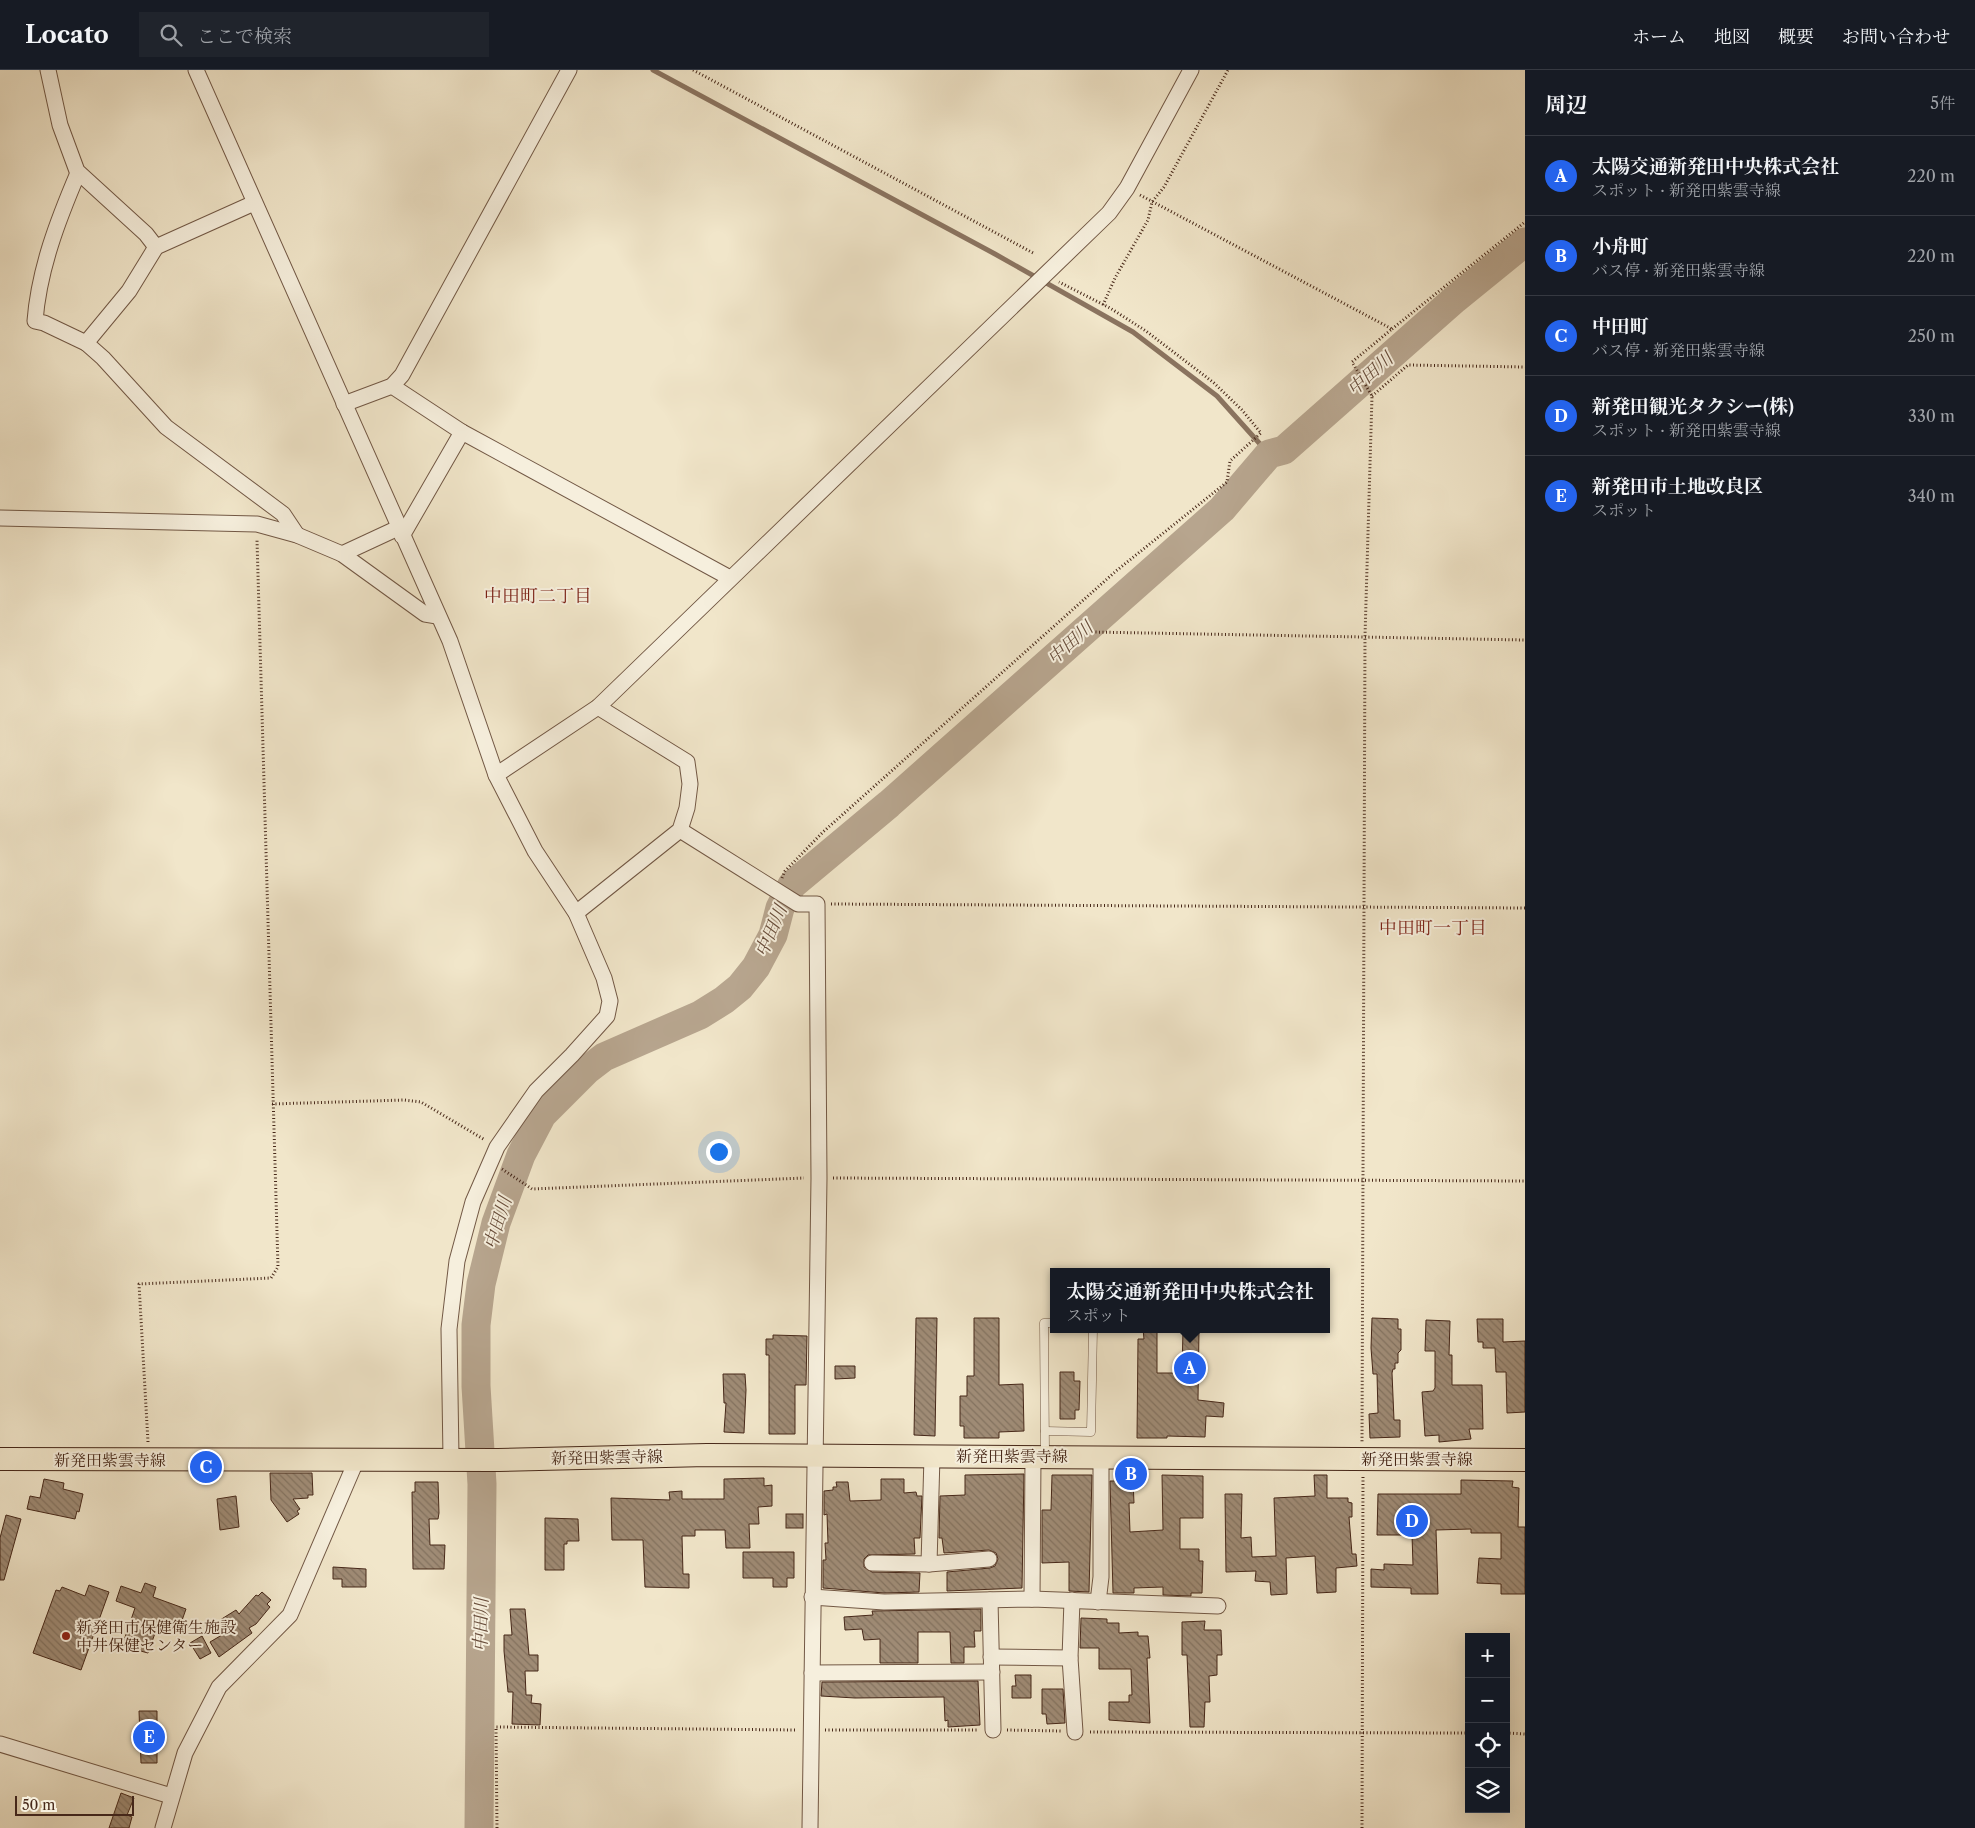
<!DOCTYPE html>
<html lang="ja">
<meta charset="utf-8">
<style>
:root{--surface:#171b24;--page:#20242c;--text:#f1f3f6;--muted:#9ea1a6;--line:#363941;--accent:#2563eb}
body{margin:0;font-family:"Libre Caslon Text","Noto Serif JP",serif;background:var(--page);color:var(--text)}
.controls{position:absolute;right:15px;bottom:15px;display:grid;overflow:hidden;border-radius:0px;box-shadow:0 5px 20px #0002}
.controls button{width:45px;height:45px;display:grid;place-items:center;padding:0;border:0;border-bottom:1px solid var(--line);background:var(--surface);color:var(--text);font:25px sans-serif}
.scale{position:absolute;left:15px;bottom:12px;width:119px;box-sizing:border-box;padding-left:5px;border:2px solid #472819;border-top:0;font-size:14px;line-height:18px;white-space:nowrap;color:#472819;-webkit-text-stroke:4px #f6efdd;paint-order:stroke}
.you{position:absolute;left:718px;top:1081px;width:18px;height:18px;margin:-12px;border:4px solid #fff;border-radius:50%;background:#1a73e8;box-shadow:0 0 0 8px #1a73e833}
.badge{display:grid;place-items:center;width:32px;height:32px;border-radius:50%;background:var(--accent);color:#fff;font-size:16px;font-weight:700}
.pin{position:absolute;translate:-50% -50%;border:2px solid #fff;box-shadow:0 1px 5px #0006}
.popup{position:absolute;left:1050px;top:1198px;width:280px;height:65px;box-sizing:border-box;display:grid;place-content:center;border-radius:0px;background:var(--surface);filter:drop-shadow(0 1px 4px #0005);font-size:16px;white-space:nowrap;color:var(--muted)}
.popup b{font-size:19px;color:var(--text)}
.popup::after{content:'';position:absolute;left:50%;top:100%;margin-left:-10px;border:10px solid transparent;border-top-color:var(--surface)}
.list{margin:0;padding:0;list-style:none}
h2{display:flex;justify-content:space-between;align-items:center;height:65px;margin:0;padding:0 20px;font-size:21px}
h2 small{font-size:16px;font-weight:400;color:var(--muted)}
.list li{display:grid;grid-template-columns:32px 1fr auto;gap:15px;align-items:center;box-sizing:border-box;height:80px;padding:0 20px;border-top:1px solid var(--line)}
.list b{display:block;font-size:19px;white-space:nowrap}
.list p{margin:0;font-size:16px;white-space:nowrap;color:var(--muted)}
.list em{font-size:16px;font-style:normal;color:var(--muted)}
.icon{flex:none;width:28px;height:28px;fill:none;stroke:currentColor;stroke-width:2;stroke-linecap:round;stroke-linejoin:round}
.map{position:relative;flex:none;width:1525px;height:1758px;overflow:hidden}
header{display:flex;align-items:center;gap:30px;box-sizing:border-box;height:70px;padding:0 25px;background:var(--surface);border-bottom:1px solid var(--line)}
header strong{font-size:24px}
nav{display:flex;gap:28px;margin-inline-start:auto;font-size:18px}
.search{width:350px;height:45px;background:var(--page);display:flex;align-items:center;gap:12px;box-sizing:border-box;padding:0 18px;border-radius:0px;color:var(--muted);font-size:19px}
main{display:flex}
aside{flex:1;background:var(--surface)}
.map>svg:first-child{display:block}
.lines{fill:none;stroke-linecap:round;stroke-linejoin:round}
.stream{stroke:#8a735f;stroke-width:5}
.river{stroke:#b7a58e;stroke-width:29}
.building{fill:url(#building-back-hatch);stroke:#472819}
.service-casing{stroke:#725845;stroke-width:9}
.minor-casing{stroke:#725845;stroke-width:17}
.primary-casing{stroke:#472819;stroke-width:24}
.path{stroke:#472819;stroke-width:3;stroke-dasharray:1 2.5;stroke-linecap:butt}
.service{stroke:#f6efdd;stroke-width:8}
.minor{stroke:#f6efdd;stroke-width:15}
.primary{stroke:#f1e6ca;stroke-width:22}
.poi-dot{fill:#8f2418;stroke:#f6efdd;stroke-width:2}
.labels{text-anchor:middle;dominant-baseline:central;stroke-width:4;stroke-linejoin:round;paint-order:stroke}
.street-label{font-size:16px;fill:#472819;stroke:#f6efdd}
.poi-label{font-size:16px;fill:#472819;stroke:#f6efdd;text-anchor:start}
.water-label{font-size:18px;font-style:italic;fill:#694e3c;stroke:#f6efdd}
.neighbourhood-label{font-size:18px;fill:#7a1f14;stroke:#f6efdd}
</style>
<header>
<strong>Locato</strong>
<div class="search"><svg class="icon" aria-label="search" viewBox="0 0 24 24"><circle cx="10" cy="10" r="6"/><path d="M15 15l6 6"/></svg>ここで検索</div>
<nav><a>ホーム</a><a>地図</a><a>概要</a><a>お問い合わせ</a></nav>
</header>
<main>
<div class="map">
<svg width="1525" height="1758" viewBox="0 0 1525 1758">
<defs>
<pattern id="building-back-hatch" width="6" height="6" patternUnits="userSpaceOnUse" patternTransform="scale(1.25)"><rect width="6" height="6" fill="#9f8b75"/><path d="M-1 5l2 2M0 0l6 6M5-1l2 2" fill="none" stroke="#83725f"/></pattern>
</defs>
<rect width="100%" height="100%" fill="#f1e6ca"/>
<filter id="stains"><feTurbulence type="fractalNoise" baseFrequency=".004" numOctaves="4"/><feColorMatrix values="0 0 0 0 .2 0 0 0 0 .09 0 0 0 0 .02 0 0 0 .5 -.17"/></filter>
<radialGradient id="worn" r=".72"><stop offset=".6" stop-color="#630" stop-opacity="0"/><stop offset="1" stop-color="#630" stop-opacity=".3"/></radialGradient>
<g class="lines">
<polyline class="stream" points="653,0 995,184 1133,262 1217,326 1269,384"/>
<polyline class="river" points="479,1758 482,1414 476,1316 476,1255 481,1214 496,1153 521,1085 542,1045 587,1000 604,987 700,945 724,930 740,917 756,897 773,865 780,838 792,815 889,734 1222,439 1269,384 1284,380 1455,229 1525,172"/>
</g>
<g class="building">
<polygon points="916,1248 937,1248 935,1366 914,1365"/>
<polygon points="974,1248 999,1248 999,1315 1023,1314 1024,1361 999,1362 999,1368 964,1368 964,1356 960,1356 960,1326 967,1326 967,1306 974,1306"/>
<polygon points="1372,1248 1398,1249 1398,1259 1401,1259 1401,1280 1398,1283 1398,1293 1395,1293 1395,1299 1393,1299 1392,1303 1394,1350 1400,1350 1400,1367 1370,1368 1369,1344 1378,1343 1377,1304 1373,1304 1371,1278"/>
<polygon points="1477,1249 1503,1249 1503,1272 1525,1271 1525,1342 1507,1343 1506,1302 1496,1302 1495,1278 1483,1278 1483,1272 1478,1272"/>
<polygon points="1426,1250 1450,1251 1449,1285 1452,1285 1452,1315 1482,1315 1483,1359 1469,1359 1471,1369 1439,1372 1439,1365 1425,1366 1422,1322 1433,1321 1435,1318 1435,1281 1425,1281"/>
<polygon points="1143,1259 1157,1259 1157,1303 1182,1303 1183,1259 1199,1259 1198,1330 1224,1333 1223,1347 1206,1346 1205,1367 1167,1366 1167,1368 1137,1368 1138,1269 1144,1269"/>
<polygon points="773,1265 807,1266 806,1315 795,1315 795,1364 769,1364 769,1285 766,1285 766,1269 773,1269"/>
<polygon points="835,1296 855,1296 855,1308 835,1309"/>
<polygon points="1060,1302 1074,1302 1074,1311 1080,1311 1079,1340 1075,1340 1075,1349 1060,1349"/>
<polygon points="723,1304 745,1304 746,1320 744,1363 724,1362 726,1333 724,1333"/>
<polygon points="270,1403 312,1403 313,1425 308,1425 308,1428 293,1429 300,1439 297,1441 299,1444 287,1452 271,1430"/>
<polygon points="1024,1404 1022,1518 947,1521 947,1502 990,1498 995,1496 998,1489 996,1483 989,1480 944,1483 942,1468 939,1468 940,1426 965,1425 965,1405"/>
<polygon points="1052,1405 1092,1405 1089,1522 1069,1521 1069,1492 1042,1493 1042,1440 1051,1440"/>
<polygon points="1162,1405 1203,1406 1203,1448 1180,1448 1180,1479 1199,1479 1199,1491 1203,1491 1202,1523 1191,1523 1191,1526 1163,1525 1163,1517 1134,1518 1134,1523 1113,1523 1110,1411 1133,1411 1134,1433 1129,1433 1130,1462 1163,1460"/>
<polygon points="1314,1405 1327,1405 1327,1428 1348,1428 1348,1432 1352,1433 1352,1447 1349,1447 1352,1484 1356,1484 1357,1496 1336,1498 1336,1522 1317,1523 1315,1486 1286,1488 1287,1524 1271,1525 1270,1512 1255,1511 1256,1501 1226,1502 1225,1424 1242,1424 1241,1468 1251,1467 1252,1487 1276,1486 1274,1428 1315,1426"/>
<polygon points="764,1408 764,1416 772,1415 772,1436 758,1437 759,1454 749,1454 750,1478 726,1478 725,1460 695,1460 695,1466 682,1466 683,1504 689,1504 689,1518 645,1517 643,1470 612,1470 611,1428 670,1430 669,1422 682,1421 682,1429 724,1429 724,1409"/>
<polygon points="44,1409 64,1413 63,1419 83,1424 79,1442 77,1441 75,1449 27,1439 30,1426 40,1428"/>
<polygon points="881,1409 904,1409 904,1423 916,1422 917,1426 922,1426 920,1468 914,1468 915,1484 868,1485 864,1489 864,1497 872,1502 920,1503 919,1522 884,1523 823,1518 823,1490 826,1490 825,1473 828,1473 827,1444 824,1445 824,1421 833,1420 833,1417 837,1417 836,1412 848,1412 850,1431 881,1430"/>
<polygon points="1461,1410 1513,1411 1512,1417 1519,1418 1518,1457 1525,1457 1525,1524 1501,1524 1501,1514 1477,1513 1479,1488 1501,1489 1501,1463 1471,1463 1471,1459 1436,1460 1438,1524 1411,1524 1411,1518 1371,1517 1371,1499 1384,1500 1384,1494 1413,1495 1412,1465 1377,1465 1378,1424 1461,1424"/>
<polygon points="415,1412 438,1412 439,1443 438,1449 429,1449 430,1475 445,1475 444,1499 413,1499 412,1422 415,1422"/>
<polygon points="236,1426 239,1457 220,1460 217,1429"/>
<rect x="786" y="1444" width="17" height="14"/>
<polygon points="6,1445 21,1449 4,1510 0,1510 0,1468"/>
<polygon points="545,1448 578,1449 579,1471 567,1471 567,1474 564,1474 564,1500 545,1500"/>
<polygon points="743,1482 794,1482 794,1508 787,1508 787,1517 773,1517 773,1508 743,1508"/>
<polygon points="333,1497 366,1499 366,1517 342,1517 342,1509 333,1509"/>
<polygon points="145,1513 156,1517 153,1527 186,1539 180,1556 160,1549 148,1583 122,1576 135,1538 116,1531 121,1516 141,1523"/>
<polygon points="89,1515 109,1522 81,1600 33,1583 56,1520 60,1521 62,1517 85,1526"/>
<polygon points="262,1522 271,1530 267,1534 270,1537 256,1554 249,1558 252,1563 219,1587 210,1572 227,1562 220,1550 236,1540 239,1544 256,1525 258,1526"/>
<polygon points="510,1539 525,1539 529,1585 538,1585 538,1601 525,1601 526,1625 532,1625 531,1633 541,1634 540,1655 512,1654 513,1622 508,1622 504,1581 504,1565 512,1565"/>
<polygon points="981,1539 981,1561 974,1561 975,1577 964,1577 964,1593 951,1593 950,1562 918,1562 918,1593 880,1593 880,1569 864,1570 862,1559 845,1560 844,1547 873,1545 872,1541"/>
<polygon points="1081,1548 1107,1549 1107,1553 1119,1553 1119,1563 1138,1562 1138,1566 1148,1566 1150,1588 1147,1588 1150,1653 1109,1650 1109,1632 1129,1632 1129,1625 1132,1625 1131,1599 1099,1599 1099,1578 1080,1578"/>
<polygon points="1205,1551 1204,1560 1221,1560 1222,1585 1217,1585 1217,1605 1209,1606 1210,1632 1205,1632 1204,1657 1190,1657 1187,1585 1182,1585 1182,1552"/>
<polygon points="202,1566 211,1583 200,1589 190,1573"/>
<polygon points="1015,1605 1031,1605 1031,1628 1012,1628 1012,1616 1016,1616"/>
<polygon points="978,1611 980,1655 948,1657 948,1650 945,1651 944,1627 855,1628 821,1626 822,1612"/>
<polygon points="1042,1619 1063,1619 1065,1653 1047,1654 1046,1644 1042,1644"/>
<polygon points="139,1641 157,1641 157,1693 141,1693"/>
<polygon points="121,1723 134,1728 127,1745 132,1747 129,1758 109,1758"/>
</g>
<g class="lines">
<g class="service-casing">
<g id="service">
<polyline points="1045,1361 1091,1362 1093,1259"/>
<polyline points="1045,1384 1044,1253 1054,1253"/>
</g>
</g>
<g class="minor-casing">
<g id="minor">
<polyline points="48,0 60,55 77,101 146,164 156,177"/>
<polyline points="196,0 450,571 496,705 535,781 576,843 604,908 610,931 607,946 572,985 536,1021 497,1077 473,1132 457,1191 449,1259 451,1388"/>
<path d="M 78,103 C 58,150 39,199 35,251 L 44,253 L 86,273"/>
<polyline points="254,133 156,177 129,221 86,273 103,288 166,357 283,444 297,465"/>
<polyline points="392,316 462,362 730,508"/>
<polyline points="344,334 392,316 402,305 569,0"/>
<polyline points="0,448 257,454 297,465 342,484 425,544 437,546"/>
<polyline points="402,466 462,362"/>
<polyline points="342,484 398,458"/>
<polyline points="496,705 598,637 1109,143 1127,118 1191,0"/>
<polyline points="680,760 798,834 817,834 819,1108 810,1758"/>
<polyline points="576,843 680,760 687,738 690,714 687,692 598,637"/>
<polyline points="872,1493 929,1494 989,1489"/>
<polyline points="929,1494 932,1386"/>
<polyline points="812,1527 884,1532 1032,1529 1218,1536"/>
<polyline points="1032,1529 1033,1387"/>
<polyline points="990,1530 993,1660"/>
<polyline points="1072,1530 1070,1588 1075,1662"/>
<polyline points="1098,1532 1101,1507 1101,1386"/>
<polyline points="991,1587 1070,1588"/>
<polyline points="812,1603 992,1602"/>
<polyline points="0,1674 171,1726"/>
<polyline points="163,1758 185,1683 219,1617 290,1545 357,1389"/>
</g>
</g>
<g class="primary-casing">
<polyline id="primary" points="0,1389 498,1390 707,1385 1525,1390"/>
</g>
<g class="path">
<polyline points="693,0 1035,184"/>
<polyline points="1140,125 1392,259 1352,292 1372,326 1365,566 1362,1373"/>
<polyline points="1103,235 1115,208 1148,150 1152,132 1164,117 1228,0"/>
<polyline points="1392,259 1525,152"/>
<polyline points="1372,326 1408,295 1525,297"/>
<polyline points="1092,562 1525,570"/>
<polyline points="782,808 785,801 823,762 1116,501 1227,412 1230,391 1261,363 1242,340 1214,313 1146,261 1110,238 1059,212"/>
<polyline points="831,834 1525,838"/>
<polyline points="272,1034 404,1030 421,1032 485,1070"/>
<polyline points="502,1099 532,1119 804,1108"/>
<polyline points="833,1108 1525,1111"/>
<polyline points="148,1372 139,1214 271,1208 278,1197 257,470"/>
<polyline points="825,1660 979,1660"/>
<polyline points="1007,1660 1061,1661"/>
<polyline points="1090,1662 1469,1663"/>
<polyline points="1506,1663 1525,1664"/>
<polyline points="497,1758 496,1657 796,1660"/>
<polyline points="1362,1758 1363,1406"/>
</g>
<use href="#service" class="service"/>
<use href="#minor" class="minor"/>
<use href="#primary" class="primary"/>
</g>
<circle class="poi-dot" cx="66" cy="1566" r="5"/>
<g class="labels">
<g class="street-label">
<text x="1012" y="1386">新発田紫雲寺線</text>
<text transform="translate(607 1387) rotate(-1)">新発田紫雲寺線</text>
<text x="1417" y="1389">新発田紫雲寺線</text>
<text x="110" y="1390">新発田紫雲寺線</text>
</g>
<g class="poi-label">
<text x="76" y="1557">新発田市保健衛生施設<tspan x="76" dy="18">中井保健センター</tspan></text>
</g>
<g class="water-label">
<text transform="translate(1370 304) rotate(-42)">中田川</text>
<text transform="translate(1070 573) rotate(-42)">中田川</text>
<text transform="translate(771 861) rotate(-67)">中田川</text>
<text transform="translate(498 1153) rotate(-73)">中田川</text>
<text transform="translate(481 1555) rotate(-89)">中田川</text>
</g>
<g class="neighbourhood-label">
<text x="538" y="526">中田町二丁目</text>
<text x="1433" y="858">中田町一丁目</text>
</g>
</g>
<rect width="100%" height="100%" filter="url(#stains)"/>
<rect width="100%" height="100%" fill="url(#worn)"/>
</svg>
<div class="controls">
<button>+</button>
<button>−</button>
<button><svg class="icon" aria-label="locate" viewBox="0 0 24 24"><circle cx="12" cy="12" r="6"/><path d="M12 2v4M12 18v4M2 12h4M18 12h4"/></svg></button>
<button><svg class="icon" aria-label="layers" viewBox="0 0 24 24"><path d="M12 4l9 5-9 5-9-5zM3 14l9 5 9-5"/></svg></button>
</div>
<div class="scale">50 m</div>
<div class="you"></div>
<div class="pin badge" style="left:1190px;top:1298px">A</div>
<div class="popup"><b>太陽交通新発田中央株式会社</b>スポット</div>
<div class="pin badge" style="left:1131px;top:1404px">B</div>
<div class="pin badge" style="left:206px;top:1397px">C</div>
<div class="pin badge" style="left:1412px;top:1451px">D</div>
<div class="pin badge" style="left:149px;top:1667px">E</div>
</div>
<aside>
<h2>周辺<small>5件</small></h2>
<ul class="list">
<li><span class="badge">A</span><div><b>太陽交通新発田中央株式会社</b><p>スポット · 新発田紫雲寺線</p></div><em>220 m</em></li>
<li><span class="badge">B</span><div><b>小舟町</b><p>バス停 · 新発田紫雲寺線</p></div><em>220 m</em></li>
<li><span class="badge">C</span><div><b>中田町</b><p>バス停 · 新発田紫雲寺線</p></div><em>250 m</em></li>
<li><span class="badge">D</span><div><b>新発田観光タクシー(株)</b><p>スポット · 新発田紫雲寺線</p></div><em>330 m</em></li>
<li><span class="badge">E</span><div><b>新発田市土地改良区</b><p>スポット</p></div><em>340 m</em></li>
</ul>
</aside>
</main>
